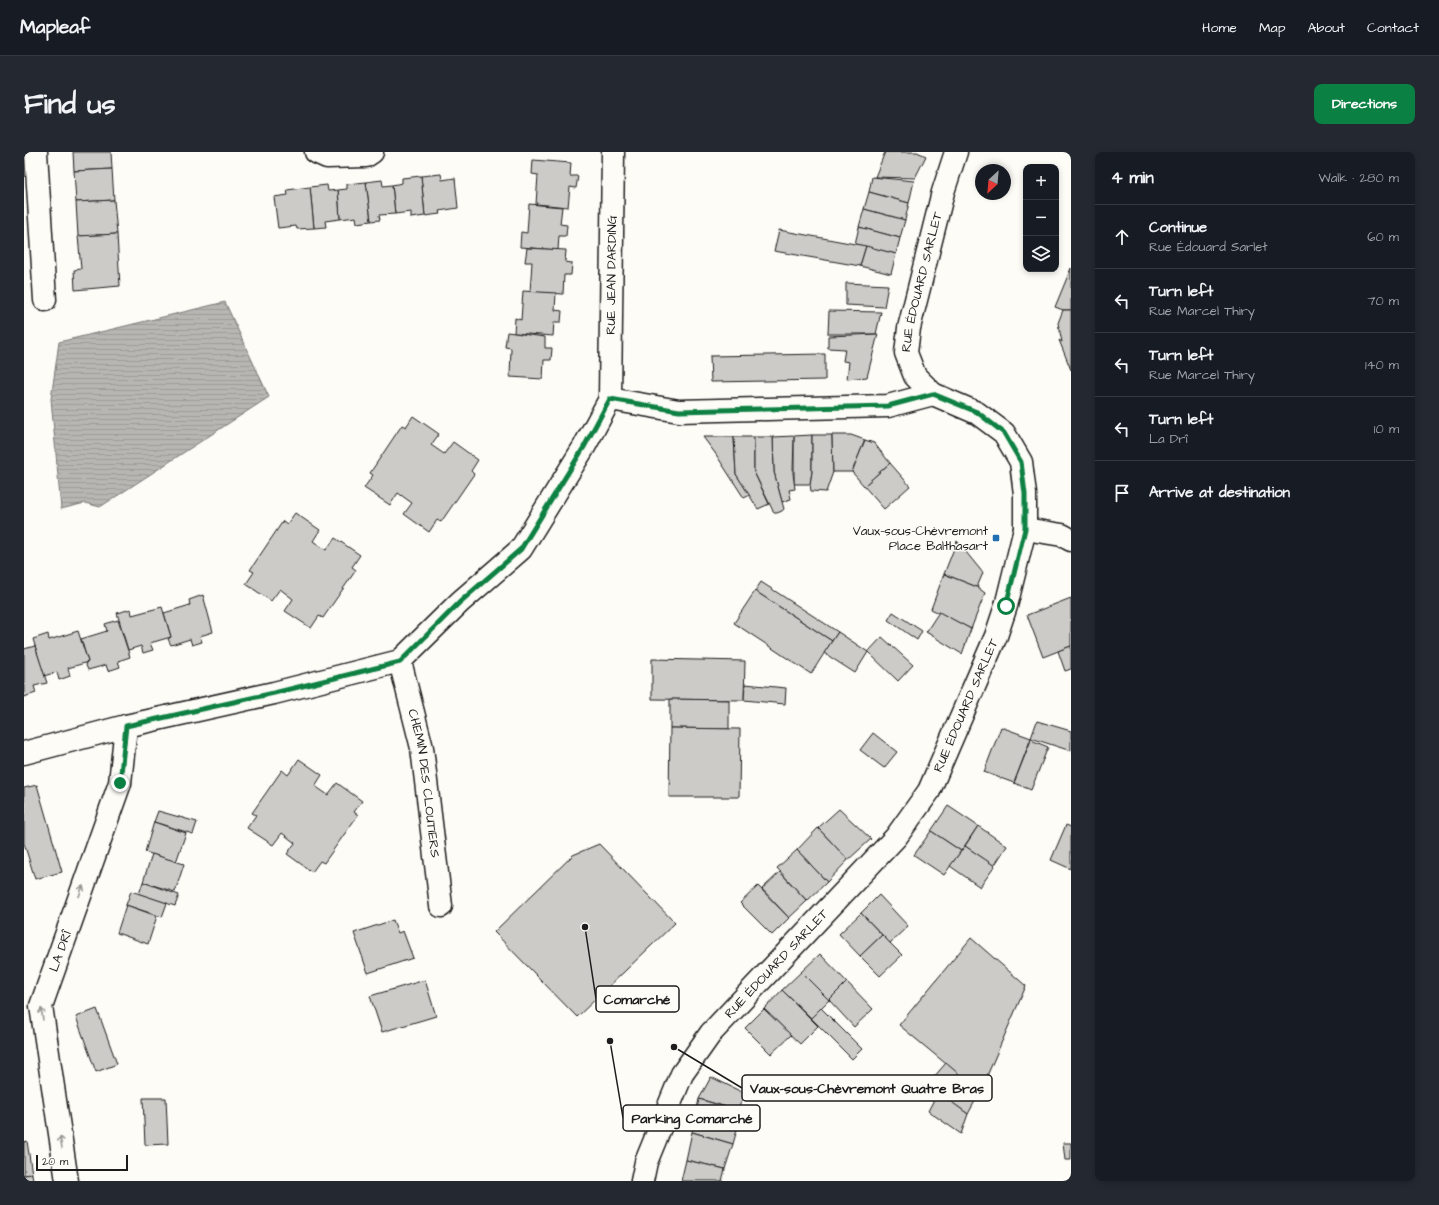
<!DOCTYPE html>
<meta charset="utf-8">
<style>
:root{--surface:#171b24;--page:#242831;--text:#f1f3f6;--muted:#9ea1a6;--line:#363941;--accent:#0b8043}
body{margin:0;font-family:"Architects Daughter",sans-serif;background:var(--page);color:var(--text)}
.controls{position:absolute;right:12px;top:12px;display:grid;overflow:hidden;border-radius:8px;box-shadow:0 2px 6px #0003}
.controls button{width:36px;height:36px;display:grid;place-items:center;padding:0;border:0;border-bottom:1px solid var(--line);background:var(--surface);color:var(--text);font:20px sans-serif}
.compass{position:absolute;left:951px;top:12px;width:36px;height:36px;border-radius:50%;background:var(--surface);box-shadow:0 2px 6px #0003;rotate:206deg}
.scale{position:absolute;left:12px;bottom:10px;width:92px;box-sizing:border-box;padding-left:4px;border:2px solid #1c1c1c;border-top:0;font-size:11px;line-height:14px;white-space:nowrap;color:#1c1c1c;-webkit-text-stroke:3px #fdfcf7;paint-order:stroke}
.stop{position:absolute;width:12px;height:12px;margin:-9px;border:3px solid #0b8043;border-radius:50%;background:#fff}
.stop.end{background:#0b8043;border-color:#fff;box-shadow:0 1px 4px #0008}
.list{margin:0;padding:0;list-style:none}
h2{display:flex;justify-content:space-between;align-items:center;height:52px;margin:0;padding:0 16px;font-size:17px}
h2 small{font-size:13px;font-weight:400;color:var(--muted)}
.list li{display:grid;grid-template-columns:26px 1fr auto;gap:12px;align-items:center;box-sizing:border-box;height:64px;padding:0 16px;border-top:1px solid var(--line)}
.list b{display:block;font-size:15px;white-space:nowrap}
.list p{margin:0;font-size:13px;white-space:nowrap;color:var(--muted)}
.list em{font-size:13px;font-style:normal;color:var(--muted)}
.icon{flex:none;width:22px;height:22px;fill:none;stroke:currentColor;stroke-width:2;stroke-linecap:round;stroke-linejoin:round}
.map{position:relative;flex:none;width:1047px;height:1029px;overflow:hidden;border-radius:8px}
header{display:flex;align-items:center;gap:24px;box-sizing:border-box;height:56px;padding:0 20px;background:var(--surface);border-bottom:1px solid var(--line)}
header strong{font-size:19px}
nav{display:flex;gap:22px;margin-inline-start:auto;font-size:14px}
.intro{display:flex;align-items:center;justify-content:space-between;box-sizing:border-box;height:96px;padding:0 24px}
h1{margin:0;font-size:28px}
.button{padding:10px 18px;border-radius:8px;background:var(--accent);color:#fff;font-size:14px;font-weight:700}
main{display:flex;gap:24px;padding:0 24px}
aside{flex:1;background:var(--surface);border-radius:8px;box-shadow:0 2px 6px #0003}
.map>svg:first-child{display:block}
.water{fill:url(#water-rules);stroke:#797876}
.building{fill:#cccbc8;stroke:#1c1c1c}
.lines{fill:none;stroke-linecap:round;stroke-linejoin:round}
.minor-casing{stroke:#1c1c1c;stroke-width:25}
.minor{stroke:#fdfcf7;stroke-width:22}
.oneway{stroke:#989794}
.route{stroke:#0b8043;stroke-width:5}
.poi-dot{fill:#1f6fb2;stroke:#fdfcf7;stroke-width:1.5}
.labels{text-anchor:middle;dominant-baseline:central;stroke-width:3;stroke-linejoin:round;paint-order:stroke}
.street-label{font-size:13px;fill:#1c1c1c;stroke:#fdfcf7}
.poi-label{font-size:13px;fill:#1c1c1c;stroke:#fdfcf7;text-anchor:end}
.leader{fill:none;stroke:#1c1c1c;stroke-width:1.5}
.callout-dot{fill:#1c1c1c;stroke:#fdfcf7;stroke-width:1.5}
.callout{fill:#fdfcf7;stroke:#1c1c1c;stroke-width:1.5}
.callout-label{font-size:14px;text-anchor:middle;font-weight:bold;fill:#1c1c1c}
</style>
<header>
<strong>Mapleaf</strong>
<nav><a>Home</a><a>Map</a><a>About</a><a>Contact</a></nav>
</header>
<div class="intro"><h1>Find us</h1><a class="button">Directions</a></div>
<main>
<div class="map">
<svg width="1047" height="1029" viewBox="0 0 1047 1029">
<defs>
<pattern id="water-rules" width="6" height="5" patternUnits="userSpaceOnUse"><rect width="6" height="5" fill="#b7b6b2"/><path d="M0 2.5h6" fill="none" stroke="#9d9c98"/></pattern>
</defs>
<rect width="100%" height="100%" fill="#fdfcf7"/>
<filter id="ink" filterUnits="userSpaceOnUse"><feTurbulence type="fractalNoise" baseFrequency=".025" numOctaves="2"/><feDisplacementMap in="SourceGraphic" scale="8" xChannelSelector="R" yChannelSelector="G"/><feConvolveMatrix kernelMatrix="1 2 1 2 8 2 1 2 1" color-interpolation-filters="sRGB"/></filter>
<g filter="url(#ink)">
<polygon class="water" points="201,150 245,245 76,355 61,351 37,357 27,247 35,190"/>
<g class="building">
<polygon points="49,0 87,0 88,17 50,19"/>
<polygon points="861,0 893,0 902,4 891,26 851,25"/>
<polygon points="509,8 547,11 546,24 554,24 552,36 546,35 544,55 512,52 514,23 508,22"/>
<polygon points="88,17 90,48 52,50 50,19"/>
<polygon points="417,22 418,28 431,26 434,56 415,59 416,62 401,64 397,24"/>
<polygon points="397,24 401,64 387,66 387,60 371,62 368,33 378,31 378,26"/>
<polygon points="848,25 890,29 885,51 845,40"/>
<polygon points="358,28 359,34 368,33 371,62 355,63 356,68 347,69 342,30"/>
<polygon points="342,30 347,69 333,71 332,65 316,67 314,38 323,37 323,32"/>
<polygon points="303,33 304,39 314,38 316,67 301,69 302,75 290,76 286,35"/>
<polygon points="286,35 290,76 273,77 272,74 254,76 250,45 264,43 263,38"/>
<polygon points="845,40 885,51 881,68 840,57"/>
<polygon points="90,48 93,82 54,84 52,50"/>
<polygon points="505,52 538,55 536,72 543,73 542,84 535,84 534,98 496,95 497,80 503,81"/>
<polygon points="840,57 881,68 876,86 835,75"/>
<polygon points="835,75 876,86 872,102 831,92"/>
<polygon points="755,78 842,94 836,114 750,99"/>
<polygon points="93,82 96,134 51,138 50,118 57,117 54,84"/>
<polygon points="842,94 872,102 867,122 836,114"/>
<polygon points="503,96 542,98 541,110 548,111 547,123 540,123 539,142 506,140 508,110 501,110"/>
<polygon points="1047,116 1047,158 1039,158 1031,155"/>
<polygon points="822,131 864,133 860,155 822,153"/>
<polygon points="499,139 532,141 531,158 538,159 537,170 530,170 529,184 490,181 491,166 497,168"/>
<polygon points="1039,158 1047,158 1047,218 1035,188 1038,190 1034,171"/>
<polygon points="805,159 857,160 852,182 804,182"/>
<polygon points="483,180 521,185 521,196 528,196 527,208 520,208 519,227 486,225 487,196 481,195"/>
<polygon points="854,182 843,225 823,227 825,210 819,209 821,197 804,196 804,184"/>
<polygon points="801,202 801,228 687,230 686,204"/>
<polygon points="389,264 415,282 407,293 420,302 429,290 454,308 447,319 450,322 417,370 413,368 405,380 380,362 388,351 374,341 366,353 340,336 349,323 346,321 378,273 382,275"/>
<polygon points="788,283 788,320 786,332 770,332 770,284"/>
<polygon points="788,283 808,283 809,320 802,340 787,339 786,332 788,320"/>
<polygon points="808,283 827,283 841,288 828,320 809,320"/>
<polygon points="770,284 769,321 771,337 765,338 767,347 758,350 750,320 749,285"/>
<polygon points="679,285 710,285 712,322 726,343 720,346 691,301"/>
<polygon points="710,285 730,285 730,320 745,352 734,357 712,322"/>
<polygon points="730,285 749,285 750,320 760,357 758,359 753,361 750,361 730,320"/>
<polygon points="841,288 850,291 866,311 840,334 828,320"/>
<polygon points="866,311 886,334 860,357 840,334"/>
<polygon points="271,361 296,378 289,389 302,398 311,386 336,403 328,415 332,418 299,466 295,464 287,476 261,459 269,447 256,437 247,449 222,432 230,420 226,418 259,369 263,372"/>
<polygon points="933,389 959,421 953,435 920,422"/>
<polygon points="920,422 953,435 961,441 947,477 907,457"/>
<polygon points="737,430 814,480 808,489 731,439"/>
<polygon points="731,439 808,489 787,522 710,471"/>
<polygon points="179,443 189,480 176,484 178,490 168,493 166,487 147,493 144,487 147,485 140,461 166,453 165,448"/>
<polygon points="1047,446 1047,494 1019,505 1003,463"/>
<polygon points="138,455 147,485 126,491 129,498 119,501 117,494 104,498 93,461 107,457 108,463"/>
<polygon points="869,460 898,479 893,488 864,468"/>
<polygon points="915,460 947,477 938,502 902,480"/>
<polygon points="94,468 106,505 94,509 96,515 84,519 82,513 64,518 61,511 64,510 57,487 83,479 81,472"/>
<polygon points="54,479 64,510 44,516 46,524 35,528 33,520 20,524 9,487 24,482 25,488"/>
<polygon points="814,480 844,500 831,521 800,501"/>
<polygon points="858,485 889,513 874,529 844,500"/>
<polygon points="11,494 23,531 10,534 12,541 0,545 0,497"/>
<polygon points="1047,494 1047,517 1041,519 1034,499"/>
<polygon points="628,507 721,509 720,548 628,547"/>
<polygon points="721,532 762,536 761,552 720,548"/>
<polygon points="646,547 705,548 705,577 646,576"/>
<polygon points="1013,569 1047,579 1047,599 1007,586"/>
<polygon points="977,575 1007,586 990,631 960,620"/>
<polygon points="646,576 716,577 715,645 645,645"/>
<polygon points="849,581 873,600 860,616 836,598"/>
<polygon points="1007,588 1024,595 1007,638 990,631"/>
<polygon points="275,607 298,623 291,634 304,643 313,631 338,649 330,660 334,663 300,711 296,709 288,720 263,702 271,691 258,681 249,693 223,676 232,663 228,661 258,618 264,623"/>
<polygon points="13,633 38,720 11,727 0,691 0,636"/>
<polygon points="924,654 954,674 937,699 907,679"/>
<polygon points="815,657 847,687 824,708 794,676"/>
<polygon points="134,659 173,670 169,682 130,670"/>
<polygon points="130,670 162,681 152,710 121,700"/>
<polygon points="1042,673 1047,675 1047,717 1027,708"/>
<polygon points="954,674 983,694 970,714 941,694"/>
<polygon points="794,676 824,708 803,730 773,698"/>
<polygon points="907,679 937,699 920,723 890,703"/>
<polygon points="575,692 651,771 553,865 470,780 549,703"/>
<polygon points="941,694 971,714 956,735 926,714"/>
<polygon points="773,698 803,730 783,749 753,716"/>
<polygon points="128,702 160,712 151,740 119,730"/>
<polygon points="756,720 783,749 765,766 738,737"/>
<polygon points="119,730 155,743 151,754 115,742"/>
<polygon points="734,734 765,766 748,783 716,751"/>
<polygon points="107,739 143,751 138,765 102,753"/>
<polygon points="855,743 884,774 866,791 837,761"/>
<polygon points="102,753 133,764 124,792 93,781"/>
<polygon points="837,761 858,783 836,804 815,782"/>
<polygon points="369,768 374,781 379,779 389,806 344,821 330,781"/>
<polygon points="858,783 878,803 856,824 836,804"/>
<polygon points="947,786 1002,834 956,940 875,873"/>
<polygon points="796,802 823,830 805,848 777,820"/>
<polygon points="777,820 805,848 787,866 758,838"/>
<polygon points="401,828 412,864 358,880 346,844"/>
<polygon points="823,830 849,857 830,875 805,848"/>
<polygon points="758,838 794,874 776,892 740,857"/>
<polygon points="797,856 838,897 828,907 787,866"/>
<polygon points="73,857 93,912 72,920 52,865"/>
<polygon points="740,857 767,883 747,902 721,876"/>
<polygon points="922,911 956,940 944,962 903,933"/>
<polygon points="687,925 722,942 713,958 675,947"/>
<polygon points="914,940 944,962 937,982 904,959"/>
<polygon points="119,946 142,946 144,992 121,993"/>
<polygon points="675,947 718,960 709,992 668,980"/>
<polygon points="668,980 709,992 701,1017 662,1008"/>
<polygon points="3,989 8,1022 0,1023 0,990"/>
<polygon points="1039,991 1047,991 1047,1008 1041,1008"/>
<polygon points="662,1008 701,1017 698,1029 657,1029"/>
<polygon points="8,1022 9,1029 0,1029 0,1023"/>
</g>
<g class="lines">
<g class="minor-casing">
<g id="minor">
<polyline points="12,0 21,148"/>
<polyline points="292,0 303,5 342,4 348,0"/>
<path id="s1" d="M 586,247 L 589,0"/>
<polyline points="1001,377 1038,383 1047,388"/>
<path id="s2" d="M 376,509 L 398,596 L 417,754"/>
<polyline points="0,601 102,574 250,541 376,509 436,450 497,397 560,295 586,247 655,259 864,254 909,242"/>
<path id="s3" d="M 43,1029 L 17,854 L 96,631 L 102,574"/>
<path id="s4" d="M 618,1029 L 622,1010 L 658,922 L 687,881 L 872,685 L 905,639 L 972,484 L 982,454 L 1001,377 L 1001,342 L 997,310 L 980,281 L 953,261 L 909,242 L 891,224 L 882,201 L 885,176 L 919,40 L 932,0"/>
</g>
</g>
<use href="#minor" class="minor"/>
</g>
<defs><path id="oneway-shaft" d="M-6 0H5M1.5-3L5.5 0L1.5 3" fill="none" stroke-width="1.6" stroke-linecap="round" stroke-linejoin="round"/></defs>
<g class="oneway">
<use href="#oneway-shaft" transform="translate(57 739) rotate(-70)"/>
<use href="#oneway-shaft" transform="translate(18 862) rotate(-99)"/>
<use href="#oneway-shaft" transform="translate(37 990) rotate(-99)"/>
</g>
</g>
<g class="lines" filter="url(#ink)">
<polyline class="route" points="96,631 102,574 250,541 376,510 436,450 497,397 560,295 586,247 655,259 864,254 909,242 953,260 980,281 997,310 1001,342 1001,377 982,454"/>
</g>
<rect class="poi-dot" x="968" y="382" width="8" height="8" rx="2"/>
<g class="labels">
<g class="street-label">
<text stroke="none"><textPath href="#s1" startOffset="124">RUE JEAN DARDING</textPath></text>
<text stroke="none"><textPath href="#s4" startOffset="1076">RUE ÉDOUARD SARLET</textPath></text>
<text stroke="none"><textPath href="#s4" startOffset="584">RUE ÉDOUARD SARLET</textPath></text>
<text stroke="none"><textPath href="#s2" startOffset="125">CHEMIN DES CLOUTIERS</textPath></text>
<text stroke="none"><textPath href="#s3" startOffset="235">LA DRÎ</textPath></text>
<text stroke="none"><textPath href="#s4" startOffset="260">RUE ÉDOUARD SARLET</textPath></text>
</g>
<g class="poi-label">
<text x="964" y="379">Vaux-sous-Chèvremont<tspan x="964" dy="15">Place Balthasart</tspan></text>
</g>
</g>
<path class="leader" d="M561 775L572 847M650 895L718 936M586 889L599 966"/>
<g class="callout-dot">
<circle cx="561" cy="775" r="4"/>
<circle cx="650" cy="895" r="4"/>
<circle cx="586" cy="889" r="4"/>
</g>
<g class="callout">
<rect x="572" y="834" width="83" height="26" rx="4"/>
<rect x="718" y="923" width="250" height="26" rx="4"/>
<rect x="599" y="953" width="137" height="26" rx="4"/>
</g>
<g class="callout-label">
<text x="613" y="852">Comarché</text>
<text x="843" y="941">Vaux-sous-Chèvremont Quatre Bras</text>
<text x="668" y="971">Parking Comarché</text>
</g>
</svg>
<div class="controls">
<button>+</button>
<button>−</button>
<button><svg class="icon" aria-label="layers" viewBox="0 0 24 24"><path d="M12 4l9 5-9 5-9-5zM3 14l9 5 9-5"/></svg></button>
</div>
<svg class="compass" viewBox="-18 -18 36 36"><path d="M0-13l5 13h-10z" fill="#e53935"/><path d="M0 13l5-13h-10z" fill="#9ea1a6"/></svg>
<div class="scale">20 m</div>
<div class="stop" style="left:982px;top:454px"></div>
<div class="stop end" style="left:96px;top:631px"></div>
</div>
<aside>
<h2>4 min<small>Walk · 280 m</small></h2>
<ul class="list">
<li><svg class="icon" aria-label="ahead" viewBox="0 0 24 24"><path d="M12 20V5M6 11l6-6 6 6"/></svg><div><b>Continue</b><p>Rue Édouard Sarlet</p></div><em>60 m</em></li>
<li><svg class="icon" aria-label="left" viewBox="0 0 24 24"><path d="M17 20v-9H6M10 6l-5 5 5 5"/></svg><div><b>Turn left</b><p>Rue Marcel Thiry</p></div><em>70 m</em></li>
<li><svg class="icon" aria-label="left" viewBox="0 0 24 24"><path d="M17 20v-9H6M10 6l-5 5 5 5"/></svg><div><b>Turn left</b><p>Rue Marcel Thiry</p></div><em>140 m</em></li>
<li><svg class="icon" aria-label="left" viewBox="0 0 24 24"><path d="M17 20v-9H6M10 6l-5 5 5 5"/></svg><div><b>Turn left</b><p>La Drî</p></div><em>10 m</em></li>
<li><svg class="icon" aria-label="arrive" viewBox="0 0 24 24"><path d="M6 21V4h12l-3 4 3 4H6"/></svg><div><b>Arrive at destination</b></div></li>
</ul>
</aside>
</main>
